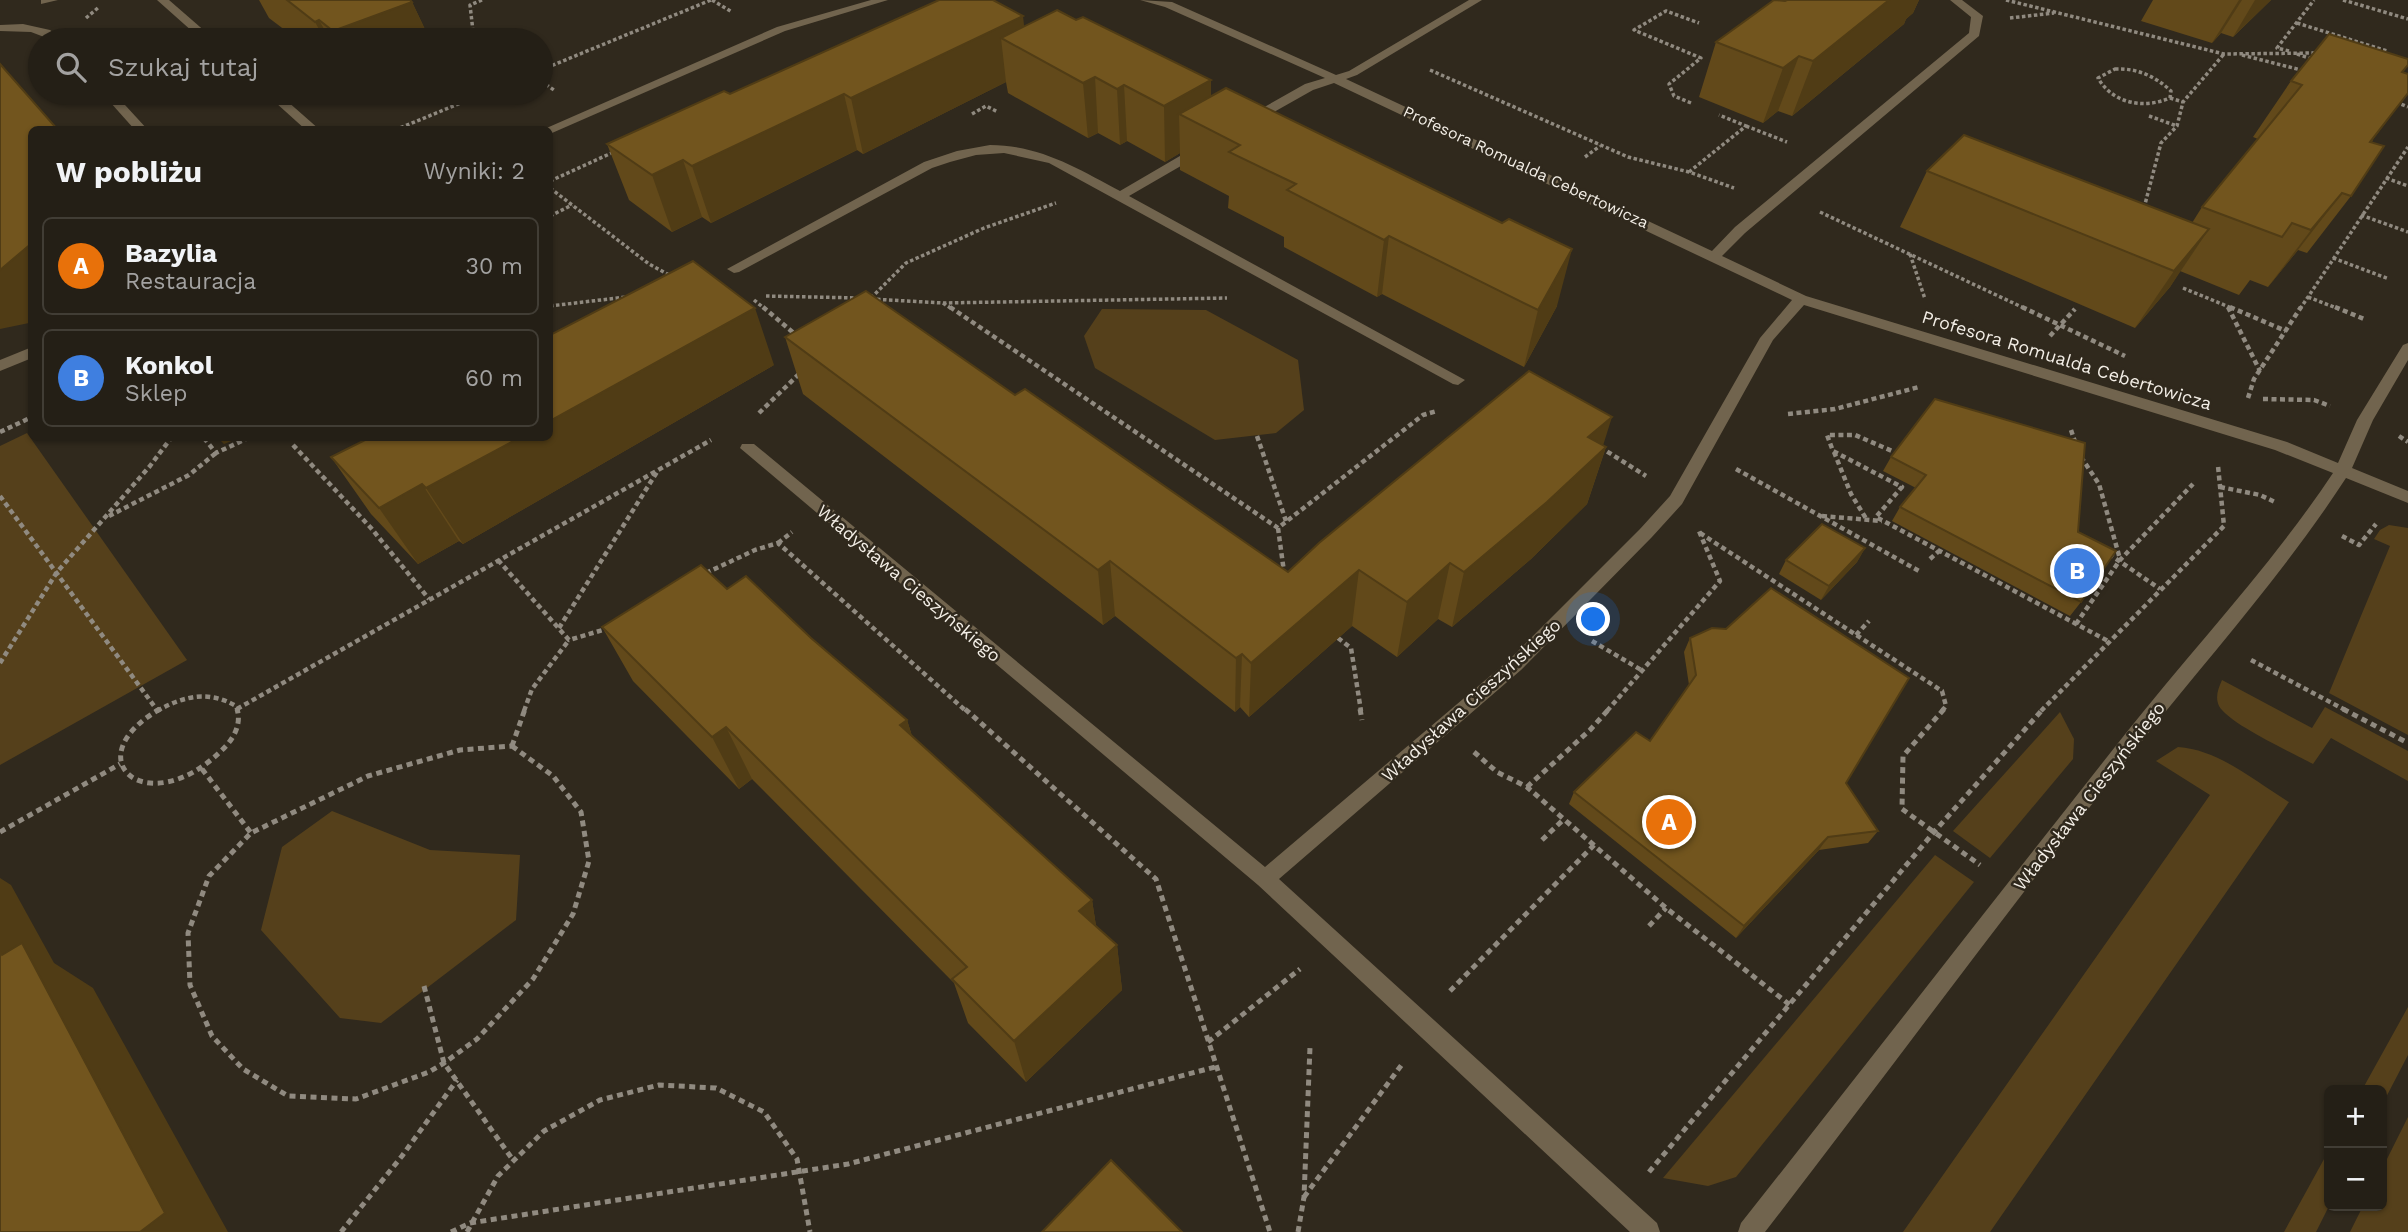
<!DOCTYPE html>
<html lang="pl">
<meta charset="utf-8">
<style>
:root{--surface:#241f16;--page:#302c23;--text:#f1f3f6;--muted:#a3a2a1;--line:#413d35;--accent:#66c4ef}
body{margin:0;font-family:"Work Sans",sans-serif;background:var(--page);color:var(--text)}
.controls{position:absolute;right:21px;bottom:21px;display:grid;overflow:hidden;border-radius:10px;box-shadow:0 2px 5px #0004}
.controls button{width:63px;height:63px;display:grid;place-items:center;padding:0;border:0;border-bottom:2px solid var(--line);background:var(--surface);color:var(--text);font:35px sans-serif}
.you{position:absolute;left:1594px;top:620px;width:24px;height:24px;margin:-18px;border:5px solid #fff;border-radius:50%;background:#1a73e8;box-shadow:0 0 0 10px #1a73e833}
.badge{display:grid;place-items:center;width:46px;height:46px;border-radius:50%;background:var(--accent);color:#fff;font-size:23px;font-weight:700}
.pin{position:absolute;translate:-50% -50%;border:4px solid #fff;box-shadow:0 2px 7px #0006}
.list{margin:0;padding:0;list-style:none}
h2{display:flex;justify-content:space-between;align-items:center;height:91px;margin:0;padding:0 28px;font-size:30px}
h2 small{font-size:23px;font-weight:400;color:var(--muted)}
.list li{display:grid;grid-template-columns:46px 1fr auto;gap:21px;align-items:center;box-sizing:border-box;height:98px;margin:0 14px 14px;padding:0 14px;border:2px solid var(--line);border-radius:10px}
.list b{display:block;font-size:26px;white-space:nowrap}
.list p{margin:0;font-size:23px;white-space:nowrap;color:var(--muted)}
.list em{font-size:23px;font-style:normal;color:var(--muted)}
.icon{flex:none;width:38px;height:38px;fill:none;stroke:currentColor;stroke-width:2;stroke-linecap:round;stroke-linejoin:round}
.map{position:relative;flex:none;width:2408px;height:1232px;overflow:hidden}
.search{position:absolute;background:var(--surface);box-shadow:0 2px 5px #0004;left:28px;top:28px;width:525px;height:77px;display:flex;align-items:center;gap:18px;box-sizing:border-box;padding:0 24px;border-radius:38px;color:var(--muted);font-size:26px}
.panel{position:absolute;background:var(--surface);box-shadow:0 2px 5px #0004;left:28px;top:126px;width:525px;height:315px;border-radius:10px}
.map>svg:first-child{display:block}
.green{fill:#55401b}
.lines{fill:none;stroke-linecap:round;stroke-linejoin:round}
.path-far2{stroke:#908a80;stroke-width:3.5;stroke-dasharray:3.5 2.5;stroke-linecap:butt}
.path-far1{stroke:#908a80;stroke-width:4.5;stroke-dasharray:5 3.5;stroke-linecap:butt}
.path{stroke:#908a80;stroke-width:5;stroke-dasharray:6 4.5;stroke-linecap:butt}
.minor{fill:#71644e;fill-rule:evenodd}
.wall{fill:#62491a}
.shaded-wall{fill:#503c15}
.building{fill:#72551e;stroke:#503c15;stroke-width:2}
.labels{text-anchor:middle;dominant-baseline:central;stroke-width:5;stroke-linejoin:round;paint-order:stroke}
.far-street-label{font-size:16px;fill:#f3eee6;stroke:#30291d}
.street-label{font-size:18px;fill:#f3eee6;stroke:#30291d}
</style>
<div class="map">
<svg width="2408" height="1232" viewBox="0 0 2408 1232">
<rect width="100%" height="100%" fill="#30291d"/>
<g class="green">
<polygon points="1102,309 1206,310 1298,360 1304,410 1276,433 1215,440 1095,368 1084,336"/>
<polygon points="27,433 187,660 0,765 0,446"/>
<polygon points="2389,525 2408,528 2408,735 2329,693 2390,546 2374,539 2380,530"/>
<path d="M 2222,680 L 2312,728 L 2325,707 L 2408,751 L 2408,781 L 2331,738 L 2313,764 C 2293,753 2229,724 2219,706 C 2215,697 2218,689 2222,680 Z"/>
<polygon points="2060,712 2074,739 2073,759 1990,858 1953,831"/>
<path d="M 2178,747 C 2220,750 2254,781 2289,802 L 1990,1232 L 1903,1232 L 2210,795 L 2156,761 Z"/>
<polygon points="332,811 430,850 520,855 516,920 381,1023 340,1018 261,930 282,847"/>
<polygon points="1935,855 1974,882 1736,1177 1708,1186 1663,1178"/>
<polygon points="2408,1007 2408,1055 2382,1105 2382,1090 2362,1090"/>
<polygon points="2408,1117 2408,1232 2350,1232 2363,1206 2382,1206 2382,1169"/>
<polygon points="2329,1150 2329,1206 2316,1232 2284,1232"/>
</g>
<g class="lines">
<g class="path-far2">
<polyline points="482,0 470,5 473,31 485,40"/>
<polyline points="712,0 732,12"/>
<polyline points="2006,0 2224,54 2317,53"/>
<polyline points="2343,0 2408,19"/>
<polyline points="86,18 99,7"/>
<polyline points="2010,18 2054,13"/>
<polyline points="2297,23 2387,51"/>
<polyline points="2289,51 2277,48 2314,0"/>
<polyline points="2297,54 2315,60"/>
<polyline points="2242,55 2305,71"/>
<path d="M 2115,69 C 2137,68 2155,76 2171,91 L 2170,98 C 2144,109 2113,104 2098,78 Z"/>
<polyline points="541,70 711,0"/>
<polyline points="1430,70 1628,157 1689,172 1734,188"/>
<polyline points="541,81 554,90"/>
<polyline points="2170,98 2183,102"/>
<polyline points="2396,102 2408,107"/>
<polyline points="1691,103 1674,96 1669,84 1701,58 1634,30 1666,11 1699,23"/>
<polyline points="972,114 986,106 998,112"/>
<polyline points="2149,116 2177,126"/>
<polyline points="1746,126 1787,142"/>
<polyline points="395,130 485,93"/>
<polyline points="1585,157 1600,146"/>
<polyline points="1689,172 1746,126 1719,115"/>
<polyline points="2386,178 2408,186"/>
<polyline points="550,181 616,151"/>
<polyline points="550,188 649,264 671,276"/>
<polyline points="2144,208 2161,143 2177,126 2183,102 2224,54"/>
<polyline points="1820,212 2026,309"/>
<polyline points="2361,215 2408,232"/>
<polyline points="550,216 572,205"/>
<polyline points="1910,254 1925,299"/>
<polyline points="2333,258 2389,279"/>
<polyline points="2183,288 2234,309"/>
<polyline points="766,296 859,298"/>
<polyline points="2308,297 2339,309"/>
<polyline points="871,298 906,263 984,228 1056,203"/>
<polyline points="871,299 943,303 1227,298"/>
<polyline points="754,300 765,309"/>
<polyline points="943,303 952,309"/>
<polyline points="550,306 626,297"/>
<polyline points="2300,309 2408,147"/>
</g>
<g class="path-far1">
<polyline points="763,307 796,335"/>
<polyline points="950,307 1278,528 1423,415 1437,411"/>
<polyline points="2022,307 2125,356"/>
<polyline points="2228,307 2260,371"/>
<polyline points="2230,307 2286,331"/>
<polyline points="2335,307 2364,319"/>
<polyline points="2050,336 2075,309"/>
<polyline points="2248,398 2254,379 2301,307"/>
<polyline points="2263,399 2314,400 2330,406"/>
<polyline points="759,413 800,373"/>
<polyline points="1788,414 1835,409 1919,387"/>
<polyline points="2071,430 2075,442"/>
<polyline points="0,432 32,417"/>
<polyline points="1257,436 1286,521"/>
<polyline points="2399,436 2408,442"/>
<polyline points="204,438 216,453 248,438"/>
<polyline points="293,445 371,528 429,599"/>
<polyline points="1600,447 1646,476"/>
<polyline points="1834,452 1851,494 1867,520"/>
<polyline points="1899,454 1855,435 1827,435 1833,451 1902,487 1876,517 2108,641"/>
<polyline points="2081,457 2099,484 2120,559"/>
<polyline points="1736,469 1919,571"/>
<polyline points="2220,487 2260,495 2275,502"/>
<polyline points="0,496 157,710"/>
<polyline points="109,516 189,475 216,453"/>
<polyline points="1822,516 1882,521"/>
<polyline points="1278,528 1284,572"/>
<polyline points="1700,533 1942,691 1946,706 1942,711"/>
<polyline points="2342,536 2359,545 2376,524"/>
<polyline points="778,543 792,532"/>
<polyline points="2109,554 2160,589"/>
<polyline points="1930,559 1939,551"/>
<polyline points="498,560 569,640 606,629"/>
<polyline points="706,573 755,550 778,543 966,711"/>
<polyline points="2076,624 2120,560 2193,484"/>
<polyline points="559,628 657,472"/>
<polyline points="1856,635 1869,621"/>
<polyline points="1338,638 1351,648 1361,711"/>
<polyline points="1592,641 1643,671"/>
<polyline points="2251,660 2347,711"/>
<polyline points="0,663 57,572 150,466 171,438"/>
<polyline points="237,709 711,440"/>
<path d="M 157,711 C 183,696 209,690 236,706 L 238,711"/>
<polyline points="524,711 532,689 569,640"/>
<polyline points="1607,711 1720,581 1699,531"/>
<polyline points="2041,711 2224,526 2218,466"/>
</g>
<g class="path">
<path d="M 160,709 C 73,759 147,823 221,751 C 233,740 242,725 237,709"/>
<polyline points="965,709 1156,879 1270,1232"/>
<polyline points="1360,709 1362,720"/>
<polyline points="1944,709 1903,756 1902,809 1980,865"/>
<polyline points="2343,709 2408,743"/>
<polygon points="512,746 553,776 581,812 589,861 573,914 533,979 477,1039 444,1063 429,1072 356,1099 288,1096 243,1069 212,1036 190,985 188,933 209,876 251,833 368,776 460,750"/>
<polyline points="512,746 525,709"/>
<polyline points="1474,752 1497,772 1527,787 1666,908 1790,1005"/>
<polyline points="202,769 251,833"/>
<polyline points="1527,787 1590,730 1609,709"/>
<polyline points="0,832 120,764"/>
<polyline points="1542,840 1564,819"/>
<polyline points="1649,926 1666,908"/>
<polyline points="424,986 444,1063 513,1160"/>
<polyline points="1450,991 1594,845"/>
<polyline points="1208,1042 1300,969"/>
<polyline points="1649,1172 1934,832 2043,709"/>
<polyline points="1304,1197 1403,1063"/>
<polyline points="341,1232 402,1156 457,1080"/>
<polyline points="451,1232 470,1223 848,1164 1215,1067"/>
<polyline points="467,1232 498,1176 544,1131 600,1100 659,1085 716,1088 764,1112 797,1159 810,1232"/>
<polyline points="1298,1232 1304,1197 1310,1047"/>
</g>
<g class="minor">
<polygon points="41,0 58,0 41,4"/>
<polygon points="157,0 169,0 215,40 202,40"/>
<polygon points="871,0 888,0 785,31 552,133 550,133 550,130 542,130 777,27"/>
<path d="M 1140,0 L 1172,2 L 1336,75 L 1349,71 L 1469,0 L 1482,0 L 1357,75 L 1346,79 L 1712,251 L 1735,227 L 1969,33 L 1971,17 L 1950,0 L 1962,0 L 1983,16 L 1979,36 L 1745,233 L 1722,256 L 1806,296 L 2287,442 L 2338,463 L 2357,420 L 2403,345 L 2408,343 L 2408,360 L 2373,420 L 2352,468 L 2408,491 L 2408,503 L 2346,478 C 2285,572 2211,654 2142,741 C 2013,902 1891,1069 1765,1232 L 1738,1232 L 1741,1223 C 1870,1060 1997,896 2126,733 C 2195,646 2271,566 2333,473 L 2275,450 L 1804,305 L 1773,340 L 1682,504 L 1652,537 L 1521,670 L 1279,879 L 1657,1223 L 1660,1232 L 1630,1232 L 1258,885 L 740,448 L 742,444 L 754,444 L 1265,867 L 1509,660 L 1640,529 L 1670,496 L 1760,338 L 1792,300 L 1334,83 L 1313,90 L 1253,124 L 1245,124 L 1245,118 L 1305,84 L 1325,78 L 1165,7 Z"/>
<polygon points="23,24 50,30 65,40 52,40 31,32 0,31 0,25"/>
<polygon points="102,93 114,93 148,130 135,130"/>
<polygon points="265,93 278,93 320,130 306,130"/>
<path d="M 990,145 C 1040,145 1077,168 1120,191 L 1197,146 L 1205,146 L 1205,152 L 1129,196 L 1465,380 L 1458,385 L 1453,384 L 1049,163 L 1004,153 L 976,155 L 950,162 L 932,168 L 739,272 L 734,273 L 727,269 L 924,162 L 957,151 Z"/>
<polygon points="32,347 32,358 0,371 0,360"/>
</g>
</g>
<g class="wall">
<polygon points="259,0 410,0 412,2 430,40 298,40 269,18"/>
<polygon points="1787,0 1919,0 1913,13 1906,19 1904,24 1792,116 1778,111 1763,123 1699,97 1716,42"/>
<polygon points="2153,0 2271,0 2233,37 2221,33 2212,43 2141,21"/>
<polygon points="1076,20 1211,80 1211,96 1557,306 1524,367 1382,294 1377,297 1284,247 1284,237 1228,208 1229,196 1180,170 1180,153 1165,162 1127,141 1120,145 1098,133 1088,138 1008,93 1006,82 863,154 857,150 711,223 702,217 672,232 629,200 607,144 730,94"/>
<polygon points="2403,72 2372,142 2351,196 2307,253 2298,250 2268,287 2250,280 2239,295 2180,271 2170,287 2135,328 1900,227 1927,171 2192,223 2202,207 2258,139 2253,137 2291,81"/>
<polygon points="785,337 1015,395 1288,572 1603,445 1606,447 1587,504 1531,559 1452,627 1438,619 1397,657 1352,626 1249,717 1240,707 1235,712 1115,616 1103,625 803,394"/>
<polygon points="774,365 463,544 459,541 418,564 371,514 331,457"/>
<polygon points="1891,457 2078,532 2081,602 2070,616 1892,521 1900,507 1916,488 1883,471"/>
<polygon points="1865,548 1857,562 1821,600 1779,574 1786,560"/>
<polygon points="727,589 811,638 907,720 912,736 1092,900 1096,926 1117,945 1122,990 1026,1082 968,1023 954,983 752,779 739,789 633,681 602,627"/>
<polygon points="1690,638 1846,783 1878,831 1868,843 1819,850 1736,938 1569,804 1574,792 1650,741 1689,685 1684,652"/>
</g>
<g class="shaded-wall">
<polygon points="1889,0 1919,0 1913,13 1906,19 1904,24 1792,116 1813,61"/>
<polygon points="2239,0 2242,0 2221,33 2212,43"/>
<polygon points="2255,0 2271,0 2233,37"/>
<polygon points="412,2 430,40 338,40 333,31"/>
<polygon points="1023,16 1027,52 1001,38 1006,82 863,154 851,98"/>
<polygon points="319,20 330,40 325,40 315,22"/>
<polygon points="1799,56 1778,111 1763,123 1783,68"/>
<polygon points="1095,77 1098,133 1088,138 1083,83"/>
<polygon points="1211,80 1211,130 1179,114 1180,153 1165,162 1164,106"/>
<polygon points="1124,85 1127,141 1120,145 1117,89"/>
<polygon points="2408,93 2378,133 2328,198 2370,142"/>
<polygon points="844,94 857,150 711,223 692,166"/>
<polygon points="683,160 702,217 672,232 652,175"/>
<polygon points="2342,193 2298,250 2268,287 2311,230"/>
<polygon points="2209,229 2170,287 2135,328 2174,271"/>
<polygon points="1389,236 1382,294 1377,297 1384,240"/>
<polygon points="32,243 32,320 29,323 0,329 0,270"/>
<polygon points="1572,249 1557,306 1524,367 1538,310"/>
<polygon points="755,308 774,365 463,544 426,488 519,438 550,438 550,421"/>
<polygon points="1612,417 1601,452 1606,447 1587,504 1531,559 1452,627 1464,572 1588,437"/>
<polygon points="218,438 239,438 224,444"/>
<polygon points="422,484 459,541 418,564 379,508"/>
<polygon points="1865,548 1857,562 1821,600 1829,586"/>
<polygon points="1110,561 1115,616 1103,625 1098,570"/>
<polygon points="1450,563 1438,619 1397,657 1407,602"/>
<polygon points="1359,570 1352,626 1249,717 1251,663"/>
<polygon points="1242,654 1240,707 1235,712 1236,658"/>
<polygon points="907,720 923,772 900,725"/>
<polygon points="726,727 752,779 739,789 712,737"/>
<polygon points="1828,837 1819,850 1736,938 1744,926"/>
<polygon points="0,878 11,885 54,963 93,988 228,1232 140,1232 0,952"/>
<polygon points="1092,900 1099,946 1079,911"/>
<polygon points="1117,945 1122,990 1026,1082 1014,1041"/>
</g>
<g class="building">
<polygon points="287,0 410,0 412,2 333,31 319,20 315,22"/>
<polygon points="939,0 993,0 1023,16 851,98 844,94 692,166 683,160 652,175 607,144 724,91 730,94"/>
<polygon points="1774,0 1785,1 1787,0 1889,0 1813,61 1799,56 1783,68 1716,42"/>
<polygon points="1057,10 1076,20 1083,17 1211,80 1164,106 1124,85 1117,89 1095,77 1083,83 1001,38"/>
<polygon points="2329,34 2408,59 2408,65 2402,72 2408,74 2408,93 2370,142 2384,146 2351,196 2342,193 2311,230 2292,223 2282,237 2202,207 2302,85 2291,81"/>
<polygon points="0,64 58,130 32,130 32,243 0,270"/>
<polygon points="1226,88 1502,223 1509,219 1572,249 1538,310 1389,236 1384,240 1287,190 1296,184 1229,152 1240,145 1179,114"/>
<polygon points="1964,135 2209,229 2174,271 1927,171"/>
<polygon points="693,261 755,308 550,421 550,335"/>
<polygon points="866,291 1015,395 1025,389 1288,572 1319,543 1529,371 1612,417 1588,437 1606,447 1547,502 1464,572 1450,563 1407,602 1359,570 1251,663 1242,654 1236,658 1110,561 1098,570 785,337"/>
<polygon points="1935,399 2085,443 2078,532 2116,551 2081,602 1900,507 1926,475 1891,457"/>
<polygon points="369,438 519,438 426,488 422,484 379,508 331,457"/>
<polygon points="1822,524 1865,548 1829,586 1786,560"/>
<polygon points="701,565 727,589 746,576 811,638 907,720 900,725 1092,900 1079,911 1117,945 1014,1041 952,979 967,967 726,727 712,737 602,627"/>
<polygon points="1771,588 1909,678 1846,783 1878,831 1828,837 1744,926 1574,792 1636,732 1650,741 1696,675 1690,638 1712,628 1726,629"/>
<polygon points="22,943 165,1213 140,1232 0,1232 0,952 2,955"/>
<polygon points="1111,1160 1182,1232 1042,1232"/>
</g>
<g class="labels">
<g class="far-street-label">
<text transform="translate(1526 167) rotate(25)">Profesora Romualda Cebertowicza</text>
</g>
<g class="street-label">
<text transform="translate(2067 360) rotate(17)">Profesora Romualda Cebertowicza</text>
<text transform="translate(909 583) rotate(40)">Władysława Cieszyńskiego</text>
<text transform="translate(1471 700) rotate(-42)">Władysława Cieszyńskiego</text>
<text transform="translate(2089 796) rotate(-52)">Władysława Cieszyńskiego</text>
</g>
</g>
</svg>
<div class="controls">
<button>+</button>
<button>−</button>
</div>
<div class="you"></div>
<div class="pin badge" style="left:1669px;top:822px;background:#e8710a">A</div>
<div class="pin badge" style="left:2077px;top:571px;background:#3f7fe0">B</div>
<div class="search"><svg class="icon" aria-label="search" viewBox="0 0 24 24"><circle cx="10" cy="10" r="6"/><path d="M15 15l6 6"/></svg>Szukaj tutaj</div>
<section class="panel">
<h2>W pobliżu<small>Wyniki: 2</small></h2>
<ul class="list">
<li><span class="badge" style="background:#e8710a">A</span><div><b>Bazylia</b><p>Restauracja</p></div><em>30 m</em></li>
<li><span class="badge" style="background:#3f7fe0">B</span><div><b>Konkol</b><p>Sklep</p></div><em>60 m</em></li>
</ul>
</section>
</div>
